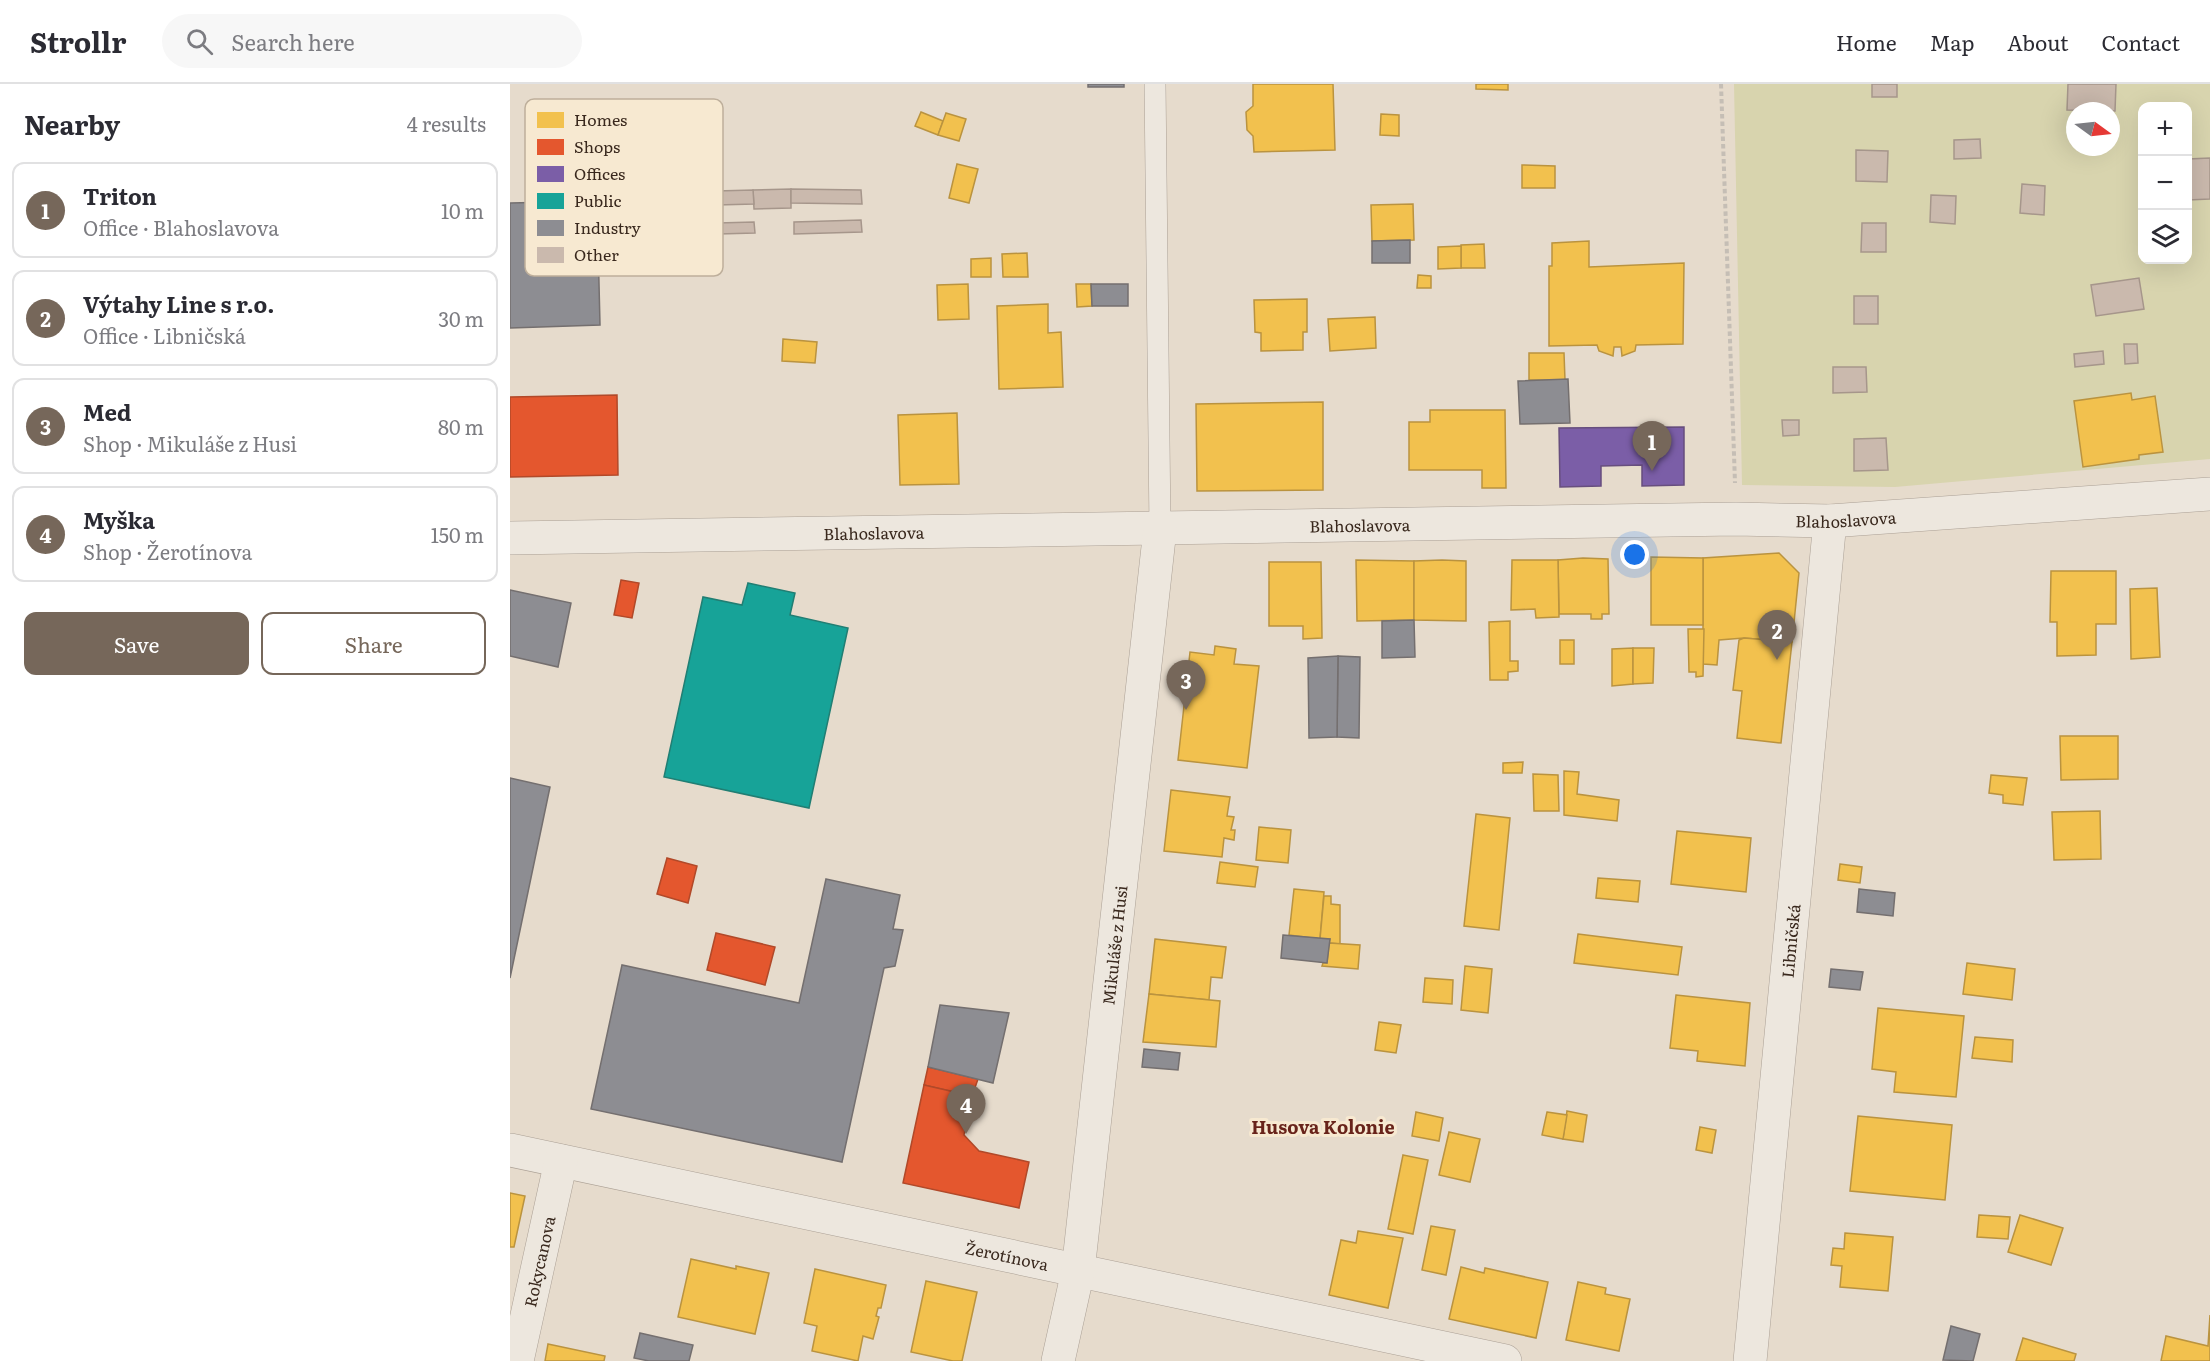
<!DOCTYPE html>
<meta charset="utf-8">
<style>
:root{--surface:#fff;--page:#f7f7f7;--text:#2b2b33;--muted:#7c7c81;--line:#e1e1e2;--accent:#76675a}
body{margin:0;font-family:Literata,serif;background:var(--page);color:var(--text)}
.controls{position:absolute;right:18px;top:18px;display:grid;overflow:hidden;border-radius:12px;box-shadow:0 6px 24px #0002}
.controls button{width:54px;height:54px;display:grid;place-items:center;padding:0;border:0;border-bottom:2px solid var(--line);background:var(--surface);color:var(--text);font:30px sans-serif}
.compass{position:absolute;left:1556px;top:18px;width:54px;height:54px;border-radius:50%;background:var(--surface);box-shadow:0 6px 24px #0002;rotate:105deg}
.you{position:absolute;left:1125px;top:471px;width:21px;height:21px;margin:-15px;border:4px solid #fff;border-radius:50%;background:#1a73e8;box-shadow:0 0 0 9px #1a73e833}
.badge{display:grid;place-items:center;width:39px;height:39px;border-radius:50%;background:var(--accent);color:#fff;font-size:20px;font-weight:700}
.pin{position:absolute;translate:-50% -50px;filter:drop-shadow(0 2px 3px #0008)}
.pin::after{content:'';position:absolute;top:32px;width:21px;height:18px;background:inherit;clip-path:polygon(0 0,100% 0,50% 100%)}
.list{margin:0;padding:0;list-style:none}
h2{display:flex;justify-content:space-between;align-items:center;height:78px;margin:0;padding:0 24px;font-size:26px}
h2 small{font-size:20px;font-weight:400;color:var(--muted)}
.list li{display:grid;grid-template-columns:39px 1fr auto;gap:18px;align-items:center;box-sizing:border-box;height:96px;margin:0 12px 12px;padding:0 12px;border:2px solid var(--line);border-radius:12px}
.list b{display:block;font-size:22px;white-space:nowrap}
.list p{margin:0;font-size:20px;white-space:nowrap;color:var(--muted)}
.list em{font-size:20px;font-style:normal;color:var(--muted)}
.actions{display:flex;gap:12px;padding:18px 24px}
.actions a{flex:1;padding:14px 0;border:2px solid var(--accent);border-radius:12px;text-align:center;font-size:21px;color:var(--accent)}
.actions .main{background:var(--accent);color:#fff}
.icon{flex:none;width:33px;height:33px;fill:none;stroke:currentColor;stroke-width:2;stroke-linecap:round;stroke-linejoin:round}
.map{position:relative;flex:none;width:1700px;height:1277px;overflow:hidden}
header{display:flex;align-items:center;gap:36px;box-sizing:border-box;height:84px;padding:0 30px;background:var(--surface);border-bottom:2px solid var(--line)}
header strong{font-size:28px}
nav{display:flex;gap:33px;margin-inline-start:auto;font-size:21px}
.search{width:420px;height:54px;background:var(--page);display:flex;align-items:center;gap:15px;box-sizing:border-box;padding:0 21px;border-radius:33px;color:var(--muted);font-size:22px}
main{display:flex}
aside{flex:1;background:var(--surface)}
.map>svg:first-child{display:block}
.green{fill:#d8d4ae;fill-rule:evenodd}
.homes{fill:#f2c14e;stroke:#ba933f;stroke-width:1.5}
.shops{fill:#e4572e;stroke:#b14929;stroke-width:1.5}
.offices{fill:#7b5ea7;stroke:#674e7e;stroke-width:1.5}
.public{fill:#17a398;stroke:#217e73;stroke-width:1.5}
.industry{fill:#8d8d92;stroke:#746f6f;stroke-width:1.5}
.building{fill:#cab9ad;stroke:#a6968b;stroke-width:1.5}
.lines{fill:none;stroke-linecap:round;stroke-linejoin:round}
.lane-casing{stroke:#aba095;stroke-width:22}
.street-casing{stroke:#aba095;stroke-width:34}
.path{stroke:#c5beb5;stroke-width:4;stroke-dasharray:4.5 3;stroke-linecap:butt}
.lane{stroke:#ede7de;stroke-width:21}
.street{stroke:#ede7de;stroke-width:33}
.labels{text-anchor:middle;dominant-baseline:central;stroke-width:6;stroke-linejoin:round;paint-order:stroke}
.street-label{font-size:16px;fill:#39281d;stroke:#f7e9d1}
.neighbourhood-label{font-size:18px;font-weight:bold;fill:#68231a;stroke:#f7e9d1}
.key{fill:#f7e9d1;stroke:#beaf9b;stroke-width:1.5}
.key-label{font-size:16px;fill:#39281d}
</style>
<header>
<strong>Strollr</strong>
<div class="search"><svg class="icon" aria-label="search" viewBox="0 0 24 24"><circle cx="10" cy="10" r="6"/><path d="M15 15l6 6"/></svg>Search here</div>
<nav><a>Home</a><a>Map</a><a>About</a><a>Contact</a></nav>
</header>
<main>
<aside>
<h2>Nearby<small>4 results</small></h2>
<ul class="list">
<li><span class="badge">1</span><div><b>Triton</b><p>Office · Blahoslavova</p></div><em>10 m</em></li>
<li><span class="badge">2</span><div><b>Výtahy Line s r.o.</b><p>Office · Libničská</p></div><em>30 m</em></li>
<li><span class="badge">3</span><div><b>Med</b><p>Shop · Mikuláše z Husi</p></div><em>80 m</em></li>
<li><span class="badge">4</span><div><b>Myška</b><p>Shop · Žerotínova</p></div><em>150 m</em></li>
</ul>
<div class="actions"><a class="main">Save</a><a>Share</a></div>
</aside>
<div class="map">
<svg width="1700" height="1277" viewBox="0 0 1700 1277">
<rect width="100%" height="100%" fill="#e6dbcc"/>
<path class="green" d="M 1224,0 L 1700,0 L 1700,375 L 1385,403 L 1232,401 ZM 1632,22 L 1678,22 L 1678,176 L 1632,176 ZM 1565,27 L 1601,27 L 1601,63 L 1565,63 Z"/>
<g class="homes">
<polygon points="743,0 823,0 825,66 744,68 743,52 737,46 736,28 743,22"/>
<polygon points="966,0 998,0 998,6 966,5"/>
<polygon points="411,28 433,37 428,51 405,42"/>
<polygon points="436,29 456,35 449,57 428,51"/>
<polygon points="871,30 889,31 889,52 870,51"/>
<polygon points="447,80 468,85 459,119 439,114"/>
<polygon points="1012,81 1045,82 1045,104 1012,104"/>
<polygon points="903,120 904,156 862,157 861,121"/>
<polygon points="1079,157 1079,183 1174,179 1173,260 1126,261 1125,267 1112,272 1111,263 1104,263 1103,272 1089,267 1087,261 1039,262 1039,182 1042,182 1042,159"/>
<polygon points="974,160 975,184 951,184 951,161"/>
<polygon points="951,162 951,184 928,185 928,163"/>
<polygon points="517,169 518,193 493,193 492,170"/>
<polygon points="481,174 481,193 461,193 461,175"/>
<polygon points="908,191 921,192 921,204 907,204"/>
<polygon points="458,200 459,235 428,236 427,201"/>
<polygon points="566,200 581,200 582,222 567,223"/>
<polygon points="797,215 797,248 793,248 793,266 751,267 751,249 745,248 744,216"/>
<polygon points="538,220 538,249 551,248 553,303 489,305 487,222"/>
<polygon points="865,233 866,264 820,267 818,235"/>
<polygon points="273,255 307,258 305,279 272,277"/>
<polygon points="1019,269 1054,269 1055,296 1019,296"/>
<polygon points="1621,309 1622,316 1645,312 1653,368 1629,371 1629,375 1573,383 1564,317"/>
<polygon points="813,318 813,406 687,407 686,320"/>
<polygon points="920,326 995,326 996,404 972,404 972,386 899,386 899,338 920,338"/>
<polygon points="447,329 449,400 390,401 388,331"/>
<polygon points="1269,469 1289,489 1282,558 1234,554 1209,556 1207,581 1193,580 1193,474"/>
<polygon points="1141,473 1193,474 1193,541 1141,541"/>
<polygon points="1073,474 1098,475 1099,530 1092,530 1092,535 1081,535 1081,530 1049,530 1048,476"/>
<polygon points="846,476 904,477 904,536 847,537"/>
<polygon points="932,476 956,477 956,537 904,536 904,477"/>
<polygon points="1002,476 1048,476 1049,533 1026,534 1025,525 1001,526"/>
<polygon points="759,478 811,478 812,554 793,555 793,542 759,542"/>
<polygon points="1541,487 1606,487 1606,540 1586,540 1586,571 1547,572 1547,538 1540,538"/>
<polygon points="1647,504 1650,573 1621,575 1620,505"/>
<polygon points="1000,537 1000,577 1008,577 1008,587 998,588 998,596 980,596 979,538"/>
<polygon points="1178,545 1194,545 1193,592 1186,593 1186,588 1179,588"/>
<polygon points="1234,554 1282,558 1271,659 1227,654 1232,607 1223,606 1229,556"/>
<rect x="1050" y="556" width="14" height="24"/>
<polygon points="705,562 726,565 724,580 749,582 737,684 668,676 680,568 704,571"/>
<polygon points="1123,564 1123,600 1102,602 1102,565"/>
<polygon points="1123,564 1144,564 1143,599 1123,600"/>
<polygon points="1550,652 1608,652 1608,695 1551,696"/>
<polygon points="1013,678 1012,689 993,689 993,679"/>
<polygon points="1054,687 1069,688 1067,710 1109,716 1107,737 1054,731"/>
<polygon points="1023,690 1048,691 1049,727 1024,727"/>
<polygon points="1481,691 1517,694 1513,721 1493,719 1493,711 1479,709"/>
<polygon points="661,706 720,713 717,732 724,733 721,746 725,746 724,756 714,754 712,773 654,767"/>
<polygon points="1590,727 1591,775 1544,776 1542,728"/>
<polygon points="966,730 1000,734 989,846 954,842"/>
<polygon points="749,743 781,746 778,779 746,776"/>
<polygon points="1167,747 1241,754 1236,808 1161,800"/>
<polygon points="710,778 748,783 745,803 707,799"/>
<polygon points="1330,780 1352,783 1350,799 1328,796"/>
<polygon points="1088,794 1130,797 1128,818 1086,814"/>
<polygon points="784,805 814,808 810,855 779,851"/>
<polygon points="814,812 821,812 821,820 830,821 830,860 819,859 820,855 810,855"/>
<polygon points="1068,850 1172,863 1168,891 1064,879"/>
<polygon points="645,855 716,863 712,894 701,893 699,916 639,910"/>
<polygon points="819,859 850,861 848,885 812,882 813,879 817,879"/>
<polygon points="1457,879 1505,885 1502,916 1453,910"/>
<polygon points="955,882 982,885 978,929 951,926"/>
<polygon points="915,894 943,896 942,920 913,918"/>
<polygon points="639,910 710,917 706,963 633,958"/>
<polygon points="1166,911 1240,919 1235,982 1187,977 1188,967 1160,964"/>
<polygon points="1368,924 1454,932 1446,1013 1384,1008 1386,988 1362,985"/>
<polygon points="869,938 891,941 886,969 865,966"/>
<polygon points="1465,953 1503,956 1502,978 1462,974"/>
<polygon points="1057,1027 1077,1031 1073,1058 1053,1055"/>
<polygon points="906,1028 933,1034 929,1057 902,1052"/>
<polygon points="1037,1028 1057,1031 1053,1055 1032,1051"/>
<polygon points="1348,1032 1442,1041 1435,1116 1340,1107"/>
<polygon points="1190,1043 1206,1046 1202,1069 1186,1066"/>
<polygon points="939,1048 970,1055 960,1098 929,1091"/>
<polygon points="893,1071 918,1076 903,1150 878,1145"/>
<polygon points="0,1109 15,1112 4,1163 0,1163"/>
<polygon points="1469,1131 1500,1133 1498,1155 1467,1153"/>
<polygon points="1510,1131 1553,1144 1541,1181 1498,1168"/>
<polygon points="921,1142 945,1146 936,1191 912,1186"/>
<polygon points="848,1147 893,1154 878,1224 819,1211 831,1156 846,1159"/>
<polygon points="1335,1149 1383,1153 1378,1207 1330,1203 1332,1182 1321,1181 1323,1164 1334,1165"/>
<polygon points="181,1175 226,1185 226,1182 259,1189 245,1250 168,1233"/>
<polygon points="951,1183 974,1189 975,1184 1038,1198 1026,1254 939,1235"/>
<polygon points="305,1185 376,1201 371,1224 368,1224 366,1232 369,1233 363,1255 353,1252 348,1277 302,1267 307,1242 294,1239"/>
<polygon points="416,1197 467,1208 452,1277 443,1277 401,1268"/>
<polygon points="1068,1198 1096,1204 1095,1210 1120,1215 1109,1267 1056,1256"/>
<polygon points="1700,1231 1700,1277 1651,1277 1656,1252 1698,1262"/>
<polygon points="1513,1254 1566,1270 1564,1277 1506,1277"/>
<polygon points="38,1260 95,1272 94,1277 35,1277"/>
</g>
<g class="shops">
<polygon points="107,311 108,391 0,393 0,313"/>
<polygon points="111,496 129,499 122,534 104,531"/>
<polygon points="157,774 187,782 178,819 147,810"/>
<polygon points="206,849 265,863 255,901 197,886"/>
<polygon points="418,983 468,995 462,1012 414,1001"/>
<polygon points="414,1001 462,1012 454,1051 469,1067 519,1078 509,1124 393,1099"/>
</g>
<polygon class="offices" points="1174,343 1174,401 1132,402 1132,381 1091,382 1091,402 1050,403 1049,344"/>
<polygon class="public" points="238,499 285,509 280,531 338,544 299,724 154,693 193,513 232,521"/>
<g class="industry">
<rect x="578" y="0" width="36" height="3"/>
<polygon points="87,117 90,241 0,244 0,119"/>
<polygon points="900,156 900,179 862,179 862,157"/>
<polygon points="581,200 618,200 618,222 582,222"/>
<polygon points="1058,295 1060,339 1010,340 1008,297"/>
<polygon points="0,506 61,519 48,583 0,572"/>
<polygon points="904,536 905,573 872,574 872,537"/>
<polygon points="828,572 850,573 849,654 827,653"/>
<polygon points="828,572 827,653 799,654 798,574"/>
<polygon points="0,694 40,703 0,894"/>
<polygon points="316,795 390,811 383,845 393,846 385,882 374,884 332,1078 81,1025 112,881 289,919"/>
<polygon points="1349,805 1385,809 1383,832 1347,828"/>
<polygon points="773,851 820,855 817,879 771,874"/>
<polygon points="1321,885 1353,888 1350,906 1319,903"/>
<polygon points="430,921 499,929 483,999 418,983"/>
<polygon points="634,965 670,969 668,986 632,983"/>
<polygon points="1441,1242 1470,1250 1463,1277 1433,1276"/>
<polygon points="130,1249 183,1261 179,1277 139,1277 124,1274"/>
</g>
<g class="building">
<rect x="1362" y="0" width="25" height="13"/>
<polygon points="1558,0 1606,0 1605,27 1557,26"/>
<polygon points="1470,55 1471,74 1444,75 1444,56"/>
<polygon points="1346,66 1378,67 1377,98 1346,97"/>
<polygon points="1700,74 1700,115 1678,116 1678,75"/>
<polygon points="1512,100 1535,102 1534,131 1510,129"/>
<polygon points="281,105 281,124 244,125 243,106"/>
<polygon points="281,105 351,106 352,120 281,119"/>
<polygon points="243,106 244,120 169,122 169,108"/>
<polygon points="1421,111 1446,112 1445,140 1420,138"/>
<polygon points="351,136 352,148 284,150 284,138"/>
<polygon points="244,138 245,149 171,151 170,140"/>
<polygon points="1352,139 1376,139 1376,168 1351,168"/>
<polygon points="1629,194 1634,225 1586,232 1581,201"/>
<rect x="1344" y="212" width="24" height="28"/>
<polygon points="1614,260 1627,260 1628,279 1615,280"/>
<polygon points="1593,267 1594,280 1565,283 1564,270"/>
<polygon points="1323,283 1356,283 1357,308 1323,309"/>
<polygon points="1272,336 1289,336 1289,351 1273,352"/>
<polygon points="1376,354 1378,386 1344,387 1344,355"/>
</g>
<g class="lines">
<g class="lane-casing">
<polyline id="lane" points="645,0 650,445"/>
</g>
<g class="street-casing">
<g id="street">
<path id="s1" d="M 0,454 L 1226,435 L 1320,437 L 1700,410"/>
<path id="s2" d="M 0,1066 L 995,1277"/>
<path id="s3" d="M 7,1277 L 51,1077"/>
<path id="s4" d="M 548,1277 L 568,1187 L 650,445"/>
<path id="s5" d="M 1240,1277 L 1320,437"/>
</g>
</g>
<polyline class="path" points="1211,0 1225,399"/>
<use href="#lane" class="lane"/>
<use href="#street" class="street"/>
</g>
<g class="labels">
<g class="street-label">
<text stroke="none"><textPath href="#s1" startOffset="1336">Blahoslavova</textPath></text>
<text stroke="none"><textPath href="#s1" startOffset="850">Blahoslavova</textPath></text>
<text stroke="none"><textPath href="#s1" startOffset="364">Blahoslavova</textPath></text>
<text stroke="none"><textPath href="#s5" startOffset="422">Libničská</textPath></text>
<text stroke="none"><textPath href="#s4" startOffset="420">Mikuláše z Husi</textPath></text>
<text stroke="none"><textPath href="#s2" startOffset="508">Žerotínova</textPath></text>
<text stroke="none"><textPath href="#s3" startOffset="102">Rokycanova</textPath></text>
</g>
<g class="neighbourhood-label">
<text x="813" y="1042">Husova Kolonie</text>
</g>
</g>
<rect x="15" y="15" width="198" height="177" rx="9" class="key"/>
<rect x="27" y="28" width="27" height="16" fill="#f2c14e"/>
<rect x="27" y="55" width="27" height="16" fill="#e4572e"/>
<rect x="27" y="82" width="27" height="16" fill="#7b5ea7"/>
<rect x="27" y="109" width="27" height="16" fill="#17a398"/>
<rect x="27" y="136" width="27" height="16" fill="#8d8d92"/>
<rect x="27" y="163" width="27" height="16" fill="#cab9ad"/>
<g class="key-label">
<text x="64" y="42">Homes</text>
<text x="64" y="69">Shops</text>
<text x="64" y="96">Offices</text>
<text x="64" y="123">Public</text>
<text x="64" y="150">Industry</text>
<text x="64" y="177">Other</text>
</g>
</svg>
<div class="controls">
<button>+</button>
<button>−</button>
<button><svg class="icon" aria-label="layers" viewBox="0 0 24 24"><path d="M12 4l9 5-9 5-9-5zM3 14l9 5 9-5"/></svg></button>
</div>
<svg class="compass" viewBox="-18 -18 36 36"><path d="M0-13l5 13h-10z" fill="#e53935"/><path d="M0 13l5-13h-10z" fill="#7c7c81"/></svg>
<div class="you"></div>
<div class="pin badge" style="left:1142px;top:387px">1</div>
<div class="pin badge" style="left:1267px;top:576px">2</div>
<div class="pin badge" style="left:676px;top:626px">3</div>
<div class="pin badge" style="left:456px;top:1050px">4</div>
</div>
</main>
